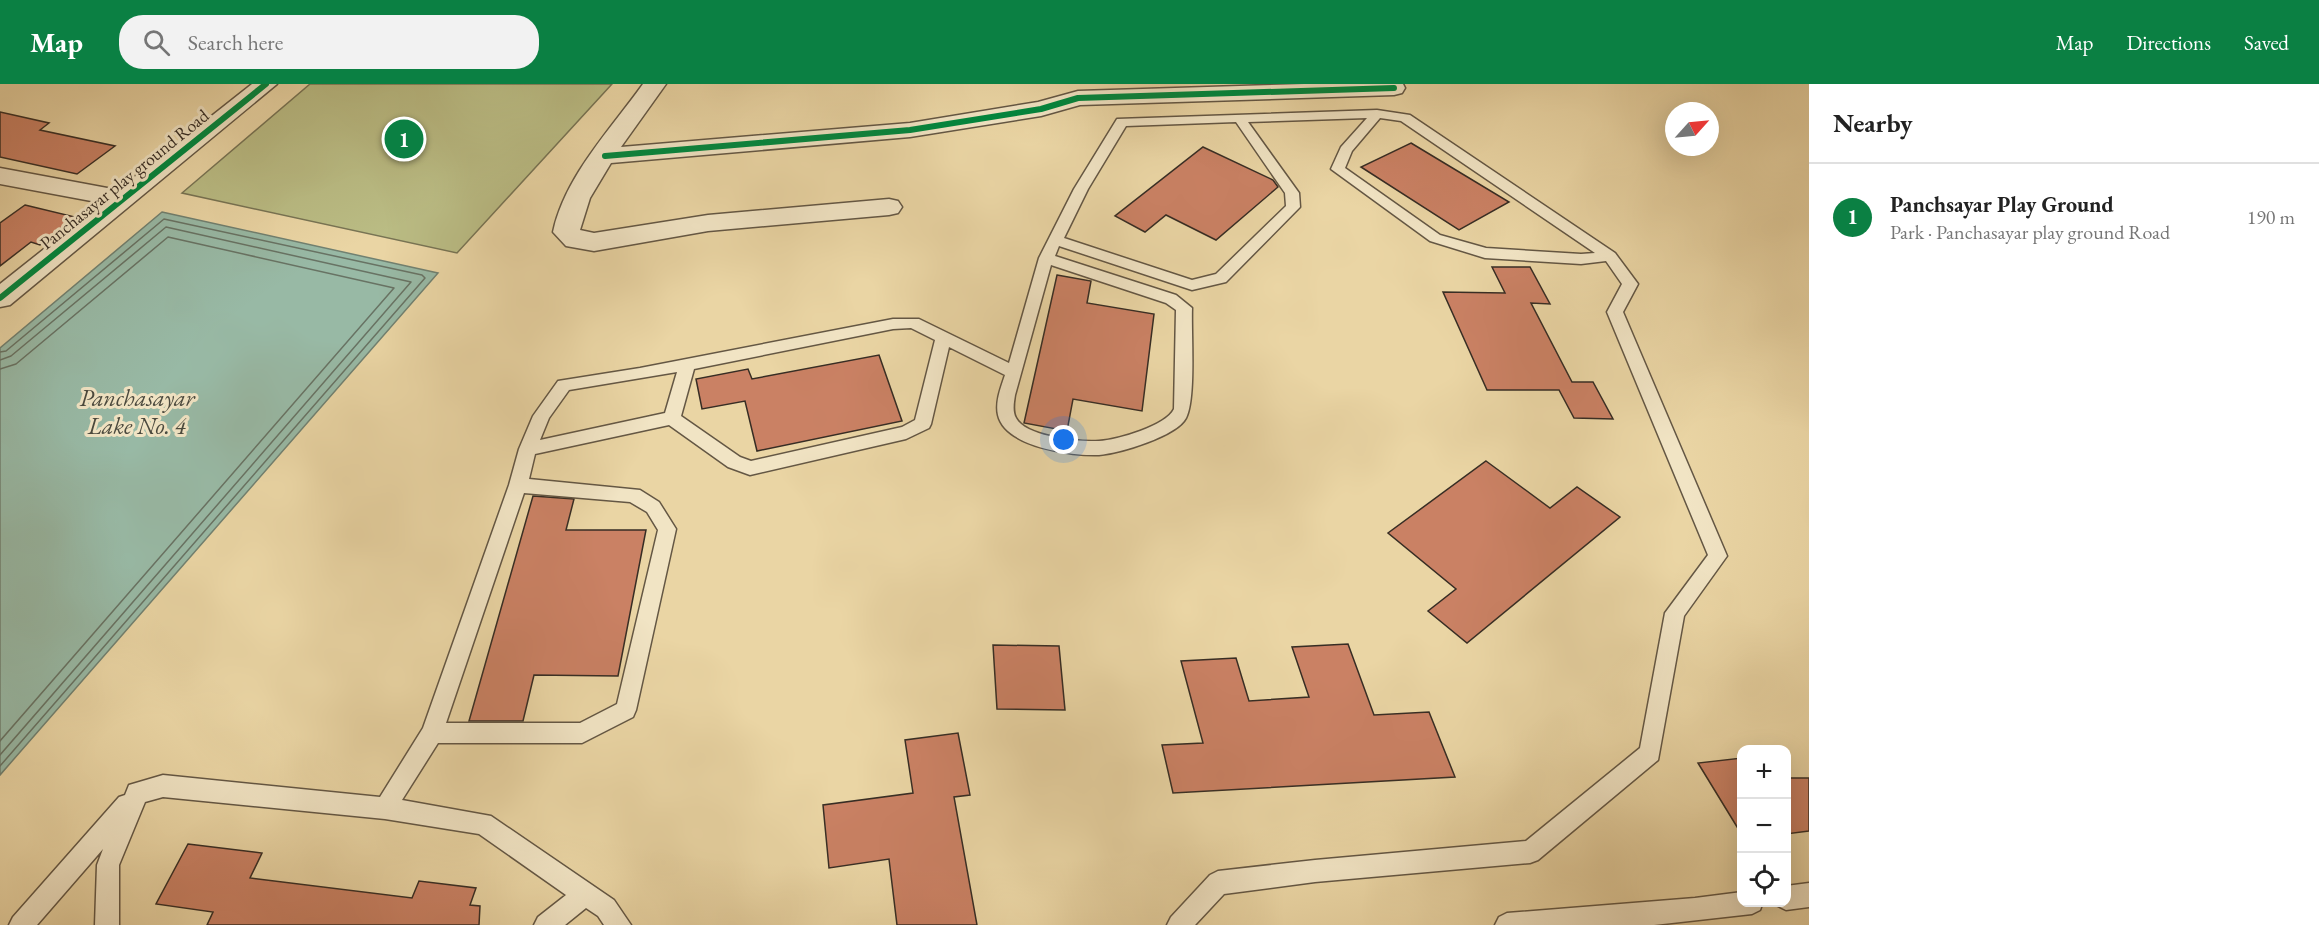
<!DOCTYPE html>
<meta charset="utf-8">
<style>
:root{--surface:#fff;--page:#f2f2f2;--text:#222;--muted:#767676;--line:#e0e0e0;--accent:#0b8043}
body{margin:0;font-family:"EB Garamond",serif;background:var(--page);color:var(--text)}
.controls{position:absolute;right:18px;bottom:18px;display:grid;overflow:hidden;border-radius:12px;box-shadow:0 6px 24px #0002}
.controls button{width:54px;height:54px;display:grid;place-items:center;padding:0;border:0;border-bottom:2px solid var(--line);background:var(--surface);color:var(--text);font:30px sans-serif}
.compass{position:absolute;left:1665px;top:18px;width:54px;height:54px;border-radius:50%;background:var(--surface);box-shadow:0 6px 24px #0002;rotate:63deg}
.you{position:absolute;left:1064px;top:356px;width:21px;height:21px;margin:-15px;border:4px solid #fff;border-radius:50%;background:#1a73e8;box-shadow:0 0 0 9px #1a73e833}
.badge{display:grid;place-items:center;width:39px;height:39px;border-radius:50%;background:var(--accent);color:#fff;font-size:20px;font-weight:700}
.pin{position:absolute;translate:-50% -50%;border:3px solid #fff;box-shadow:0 2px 6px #0006}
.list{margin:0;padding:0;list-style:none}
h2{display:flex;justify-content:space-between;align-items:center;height:78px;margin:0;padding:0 24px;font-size:26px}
h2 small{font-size:20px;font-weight:400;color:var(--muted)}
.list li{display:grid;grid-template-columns:39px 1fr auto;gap:18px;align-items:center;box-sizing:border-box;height:108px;padding:0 24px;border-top:2px solid var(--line)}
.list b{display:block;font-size:22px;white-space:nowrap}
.list p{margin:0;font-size:20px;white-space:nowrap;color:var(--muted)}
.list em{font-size:20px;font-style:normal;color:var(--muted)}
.icon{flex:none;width:33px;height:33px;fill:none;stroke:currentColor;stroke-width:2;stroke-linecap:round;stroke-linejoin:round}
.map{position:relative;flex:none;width:1809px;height:841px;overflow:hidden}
header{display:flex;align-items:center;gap:36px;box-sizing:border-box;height:84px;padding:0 30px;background:var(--accent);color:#fff}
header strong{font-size:28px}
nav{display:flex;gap:33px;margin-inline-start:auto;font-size:21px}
.search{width:420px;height:54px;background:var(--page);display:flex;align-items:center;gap:15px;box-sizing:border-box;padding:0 21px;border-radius:24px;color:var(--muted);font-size:22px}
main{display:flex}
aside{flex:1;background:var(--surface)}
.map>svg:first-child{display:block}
.green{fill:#babc84;stroke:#787454;stroke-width:1.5}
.water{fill:#98b9a5;stroke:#718171;stroke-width:1.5}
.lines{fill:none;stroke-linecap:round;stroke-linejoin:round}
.shore{stroke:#687364;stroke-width:1.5}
.building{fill:#ca8164;stroke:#372d24;stroke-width:1.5}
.service-casing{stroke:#645744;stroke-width:3}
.minor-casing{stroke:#645744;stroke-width:3}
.service{fill:#f1e4c4;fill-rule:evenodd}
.minor{fill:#f1e4c4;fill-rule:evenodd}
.cycleway-casing{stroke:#f1e4c4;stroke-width:9}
.cycleway{stroke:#00873e;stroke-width:6}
.labels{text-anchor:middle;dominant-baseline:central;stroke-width:6;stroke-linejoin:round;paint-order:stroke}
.far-street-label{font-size:18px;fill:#372d24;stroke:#f1e4c4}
.water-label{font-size:24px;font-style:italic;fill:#4a493e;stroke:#f1e4c4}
</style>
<header>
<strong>Map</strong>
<div class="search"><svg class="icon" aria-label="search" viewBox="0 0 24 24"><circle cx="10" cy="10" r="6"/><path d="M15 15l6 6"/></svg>Search here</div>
<nav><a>Map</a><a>Directions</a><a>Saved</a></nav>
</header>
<main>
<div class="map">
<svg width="1809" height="841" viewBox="0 0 1809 841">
<rect width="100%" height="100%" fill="#ead5a4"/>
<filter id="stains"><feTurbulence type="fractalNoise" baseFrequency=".00333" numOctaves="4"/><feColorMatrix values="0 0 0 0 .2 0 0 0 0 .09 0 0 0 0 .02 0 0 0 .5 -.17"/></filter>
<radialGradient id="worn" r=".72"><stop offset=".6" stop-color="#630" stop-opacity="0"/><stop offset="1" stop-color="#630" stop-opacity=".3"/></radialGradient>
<polygon class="green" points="310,0 612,0 457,169 182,109"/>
<polygon class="water" points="162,128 438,189 0,691 0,264"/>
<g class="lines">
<g class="shore">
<polyline points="0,268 6,267 164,135 422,191 425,194 0,682"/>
<polyline points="0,276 11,272 166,143 411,198 0,671"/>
<polyline points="0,285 16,280 168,153 394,204 0,657"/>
</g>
</g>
<g class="building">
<polygon points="0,28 49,39 40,46 115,62 77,90 0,73"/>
<polygon points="1411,59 1509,118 1459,146 1361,83"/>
<polygon points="1203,63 1273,96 1278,103 1216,156 1166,131 1145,148 1115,132"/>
<polygon points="25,121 75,133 40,161 31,158 0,182 0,139"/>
<polygon points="1492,183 1530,183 1550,220 1531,219 1572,298 1593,298 1613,335 1574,334 1559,306 1487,306 1443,208 1505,209"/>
<polygon points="1057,191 1091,197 1087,219 1154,230 1142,327 1073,315 1067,347 1024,339"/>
<polygon points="879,271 902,337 757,367 745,317 702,325 696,295 748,285 752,295"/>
<polygon points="1486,377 1550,424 1577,403 1620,433 1467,559 1428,527 1456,505 1388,449"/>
<polygon points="533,412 574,415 566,446 646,446 618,592 534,591 523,637 469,637"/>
<polygon points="1348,560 1374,631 1429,628 1455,693 1173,709 1162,661 1203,659 1181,577 1236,574 1249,617 1309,613 1292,563"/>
<polygon points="993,561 1059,562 1065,626 997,625"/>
<polygon points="958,649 970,711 954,713 977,841 897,841 889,775 829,784 823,721 913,709 905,656"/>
<polygon points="1742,674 1742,751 1698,679"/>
<polygon points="1786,694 1809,694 1809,747 1786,750"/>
<polygon points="188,760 262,769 250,794 412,814 419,797 476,804 470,821 480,822 479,841 207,841 213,828 156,820"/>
</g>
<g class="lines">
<g class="service-casing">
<g id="service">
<path d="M 1377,26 L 1410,31 L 1615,169 L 1638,200 L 1623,228 L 1727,472 L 1684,532 L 1658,676 L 1538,776 L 1530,779 L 1315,798 L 1224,810 L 1195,841 L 1167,841 L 1171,833 L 1210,791 L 1218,787 L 1315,776 L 1526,757 L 1640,664 L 1665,529 L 1708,471 L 1607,228 L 1622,200 L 1606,177 L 1581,180 L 1485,174 L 1430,157 L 1331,85 L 1341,63 L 1367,34 L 1248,38 L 1299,109 L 1300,123 L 1226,198 L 1192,206 L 1059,162 L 1055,172 L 1176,211 L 1192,224 C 1191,249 1196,315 1186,334 C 1177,352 1120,369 1099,371 C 1072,372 1005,363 998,331 C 995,318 1001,303 1005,291 L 949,263 L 931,340 L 929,344 L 906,355 L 750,391 L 728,383 L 669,341 L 535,370 L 529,395 L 640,406 L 659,418 L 676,445 L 636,626 L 633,633 L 582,659 L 438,659 L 402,716 L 491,732 L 614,816 L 631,841 L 604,841 L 598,832 L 586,824 L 565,841 L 534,841 L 538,833 L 566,811 L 479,750 L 385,735 L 163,713 L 145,718 L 119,781 L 119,841 L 95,841 L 97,781 L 103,765 L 37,841 L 9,841 L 13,833 L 119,713 L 125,711 L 129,701 L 163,691 L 380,713 L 423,644 L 509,401 L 519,365 L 533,332 L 558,297 L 640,284 L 893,235 L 919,235 L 1009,279 L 1039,174 L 1074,105 L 1117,35 ZM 1380,34 L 1401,37 L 1595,169 L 1581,170 L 1486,164 L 1440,151 L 1345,84 L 1352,67 ZM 1236,38 L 1285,109 L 1286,122 L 1216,190 L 1192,196 L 1064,154 L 1088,105 L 1126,42 ZM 1051,181 L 1166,219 L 1176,226 L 1174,325 C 1166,342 1117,356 1099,357 C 1079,358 1026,353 1016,334 C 1012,327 1014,318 1015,311 ZM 911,244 L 935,256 L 915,336 L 902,343 L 751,377 L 740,373 L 681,332 L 694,285 L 893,245 ZM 677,288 L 665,329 L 540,356 L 549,334 L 569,306 ZM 524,409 L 630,418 L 647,428 L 658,446 L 617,620 L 580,639 L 446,639 Z"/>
<polygon points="1809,799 1809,823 1786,826 1778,822 1776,818 1786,818 1786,802"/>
<polygon points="1742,808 1742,818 1763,818 1760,826 1752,830 1654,841 1495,841 1499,833 1507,829 1695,814"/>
</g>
</g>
<g class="minor-casing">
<g id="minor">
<polygon points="252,0 277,0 10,221 0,223 0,200 102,119 0,100 0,84 118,106"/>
<path d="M 643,0 L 666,0 L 621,63 L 910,39 L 1038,18 L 1078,7 L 1304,0 L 1403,0 L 1405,4 L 1402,9 L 1394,11 L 1080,21 L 1041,32 L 910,53 L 611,79 L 590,114 L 580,146 L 594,149 L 708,131 L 889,115 L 898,117 L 902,123 L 898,129 L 889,131 L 708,147 L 594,167 L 566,162 L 553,148 C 565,92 611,45 643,0 Z"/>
</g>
</g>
<use href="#service" class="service"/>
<use href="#minor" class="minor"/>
<g class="cycleway-casing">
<g id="cycleway">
<polyline points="605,72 910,46 1041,25 1078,14 1394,4"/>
<polyline points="0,214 266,0"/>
</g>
</g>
<use href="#cycleway" class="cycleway"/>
</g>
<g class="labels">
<g class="far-street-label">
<text transform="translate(124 95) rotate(-39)">Panchasayar play ground Road</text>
</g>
<g class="water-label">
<text x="137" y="313">Panchasayar<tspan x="137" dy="28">Lake No. 4</tspan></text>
</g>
</g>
<rect width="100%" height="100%" filter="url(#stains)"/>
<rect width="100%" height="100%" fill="url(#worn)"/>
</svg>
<div class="controls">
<button>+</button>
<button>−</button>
<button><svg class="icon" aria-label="locate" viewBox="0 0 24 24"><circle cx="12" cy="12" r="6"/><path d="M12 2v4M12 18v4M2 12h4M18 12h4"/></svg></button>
</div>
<svg class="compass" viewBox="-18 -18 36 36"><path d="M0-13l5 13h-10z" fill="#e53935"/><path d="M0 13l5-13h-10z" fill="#767676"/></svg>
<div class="you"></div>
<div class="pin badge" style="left:404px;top:55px">1</div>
</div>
<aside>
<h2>Nearby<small></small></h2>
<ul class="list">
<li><span class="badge">1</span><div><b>Panchsayar Play Ground</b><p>Park · Panchasayar play ground Road</p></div><em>190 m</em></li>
</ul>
</aside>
</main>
